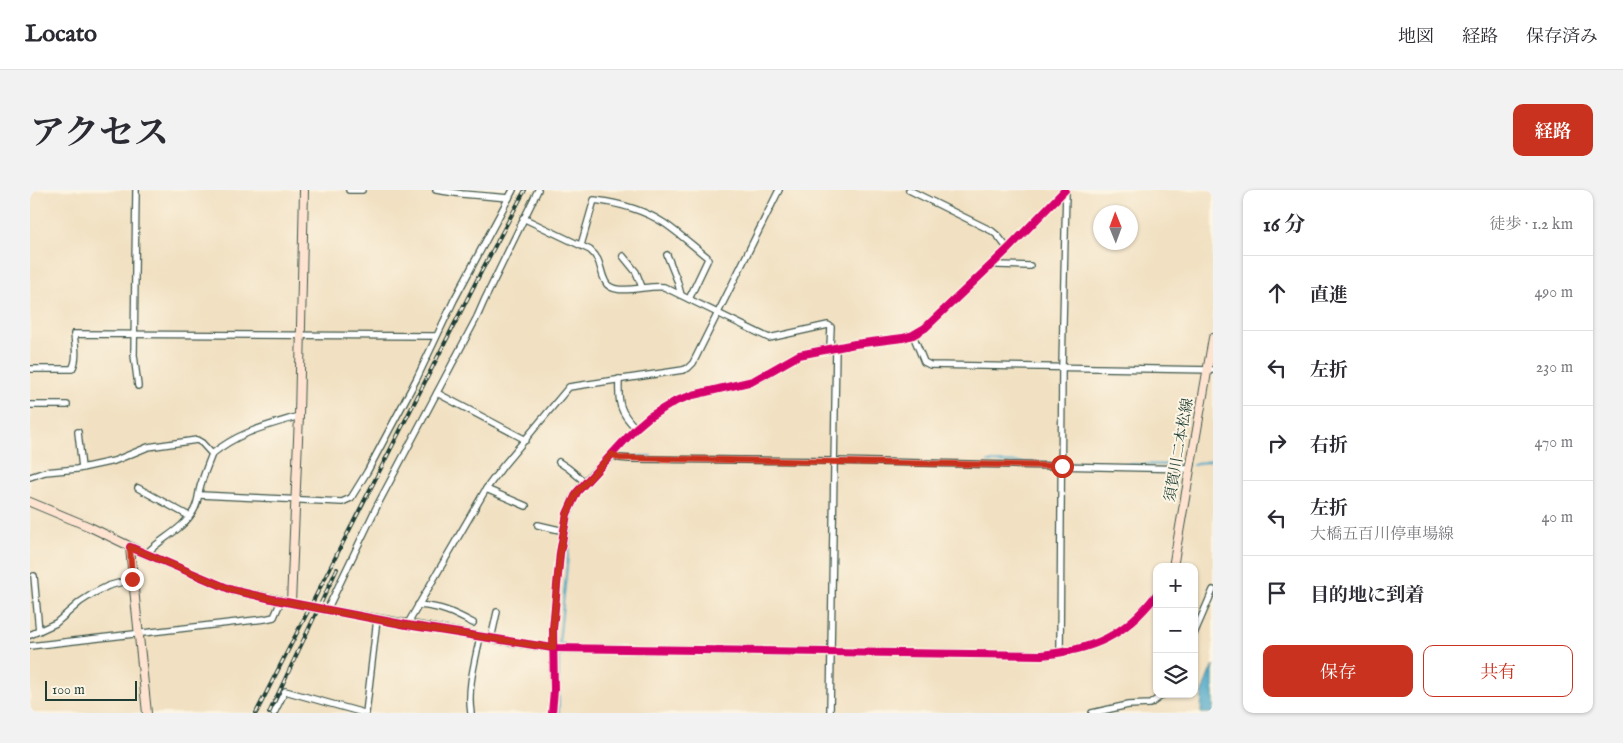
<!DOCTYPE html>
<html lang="ja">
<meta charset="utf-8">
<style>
:root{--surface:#fff;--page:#f2f2f3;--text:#2b2b33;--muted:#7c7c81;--line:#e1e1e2;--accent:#c8321e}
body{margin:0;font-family:"IM FELL English","Noto Serif JP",serif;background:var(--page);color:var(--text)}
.controls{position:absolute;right:15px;bottom:15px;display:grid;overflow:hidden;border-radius:10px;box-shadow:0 1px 4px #0004}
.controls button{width:45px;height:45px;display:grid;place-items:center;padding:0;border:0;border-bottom:1px solid var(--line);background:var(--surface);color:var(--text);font:25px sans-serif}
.compass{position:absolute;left:1063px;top:15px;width:45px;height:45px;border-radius:50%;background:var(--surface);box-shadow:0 1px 4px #0004;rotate:359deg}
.scale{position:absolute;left:15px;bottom:12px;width:92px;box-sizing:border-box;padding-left:5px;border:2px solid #1f3d34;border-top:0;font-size:14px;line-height:18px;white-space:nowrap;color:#1f3d34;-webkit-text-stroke:4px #fcf5e5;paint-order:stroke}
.stop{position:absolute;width:15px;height:15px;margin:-11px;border:4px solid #c8321e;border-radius:50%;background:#fff}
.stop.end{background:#c8321e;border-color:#fff;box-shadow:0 1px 5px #0008}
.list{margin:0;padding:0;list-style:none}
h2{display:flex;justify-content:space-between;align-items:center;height:65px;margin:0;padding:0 20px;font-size:21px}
h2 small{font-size:16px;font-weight:400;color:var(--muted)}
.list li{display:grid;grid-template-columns:32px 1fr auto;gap:15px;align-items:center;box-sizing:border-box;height:75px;padding:0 20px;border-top:1px solid var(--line)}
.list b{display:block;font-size:19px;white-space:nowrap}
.list p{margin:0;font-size:16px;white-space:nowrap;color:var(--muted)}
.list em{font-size:16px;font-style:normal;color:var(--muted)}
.actions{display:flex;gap:10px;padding:15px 20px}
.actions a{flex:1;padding:11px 0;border:1px solid var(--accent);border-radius:10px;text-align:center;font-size:18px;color:var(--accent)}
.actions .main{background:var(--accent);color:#fff}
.icon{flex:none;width:28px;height:28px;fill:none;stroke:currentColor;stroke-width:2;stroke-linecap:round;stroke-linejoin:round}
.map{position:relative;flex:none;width:1183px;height:523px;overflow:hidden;border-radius:10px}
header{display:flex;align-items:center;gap:30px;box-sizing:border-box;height:70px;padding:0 25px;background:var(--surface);border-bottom:1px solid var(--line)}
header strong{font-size:24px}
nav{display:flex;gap:28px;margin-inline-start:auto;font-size:18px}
.intro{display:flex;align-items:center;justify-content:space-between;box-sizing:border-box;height:120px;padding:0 30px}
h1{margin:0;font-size:35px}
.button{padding:12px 22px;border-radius:10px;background:var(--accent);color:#fff;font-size:18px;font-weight:700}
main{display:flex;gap:30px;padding:0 30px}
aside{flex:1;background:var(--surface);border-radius:10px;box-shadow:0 1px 4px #0004}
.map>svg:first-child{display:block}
.water{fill:#48a6c7;stroke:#34727e}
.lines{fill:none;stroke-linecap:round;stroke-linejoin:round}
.stream{stroke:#48a6c7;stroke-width:2}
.street-casing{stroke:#3e5549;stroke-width:8}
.secondary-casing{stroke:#3e5549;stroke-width:10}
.street{stroke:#fff;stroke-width:5.5}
.secondary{stroke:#fee3d1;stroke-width:8}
.rail-casing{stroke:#1f3d34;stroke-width:4}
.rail{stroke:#fcf5e5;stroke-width:2;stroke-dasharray:5.5;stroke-linecap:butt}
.cycleway-casing{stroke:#fcf5e5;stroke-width:11}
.cycleway{stroke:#d6006c;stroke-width:8}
.route{stroke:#c8321e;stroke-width:6}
.labels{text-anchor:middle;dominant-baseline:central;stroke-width:4;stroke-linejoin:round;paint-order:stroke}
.street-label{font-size:15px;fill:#1f3d34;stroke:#fcf5e5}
</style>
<header>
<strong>Locato</strong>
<nav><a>地図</a><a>経路</a><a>保存済み</a></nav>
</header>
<div class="intro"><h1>アクセス</h1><a class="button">経路</a></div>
<main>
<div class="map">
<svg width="1183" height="523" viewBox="0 0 1183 523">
<rect width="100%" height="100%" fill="#fcf5e5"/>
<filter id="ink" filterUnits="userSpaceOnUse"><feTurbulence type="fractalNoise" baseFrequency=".02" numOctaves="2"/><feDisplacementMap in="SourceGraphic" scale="10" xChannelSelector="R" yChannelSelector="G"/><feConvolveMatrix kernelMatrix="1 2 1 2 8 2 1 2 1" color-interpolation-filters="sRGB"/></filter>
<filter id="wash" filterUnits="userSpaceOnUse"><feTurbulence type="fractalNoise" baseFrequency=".0096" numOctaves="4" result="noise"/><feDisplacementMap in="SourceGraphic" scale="20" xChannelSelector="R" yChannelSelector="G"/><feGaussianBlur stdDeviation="1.12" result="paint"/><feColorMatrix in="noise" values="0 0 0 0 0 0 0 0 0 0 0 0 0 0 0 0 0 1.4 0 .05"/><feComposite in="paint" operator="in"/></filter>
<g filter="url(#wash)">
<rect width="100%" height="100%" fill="#f1e0c1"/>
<path class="water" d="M 1183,475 L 1183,523 L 1171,523 C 1171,502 1174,494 1183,475 Z"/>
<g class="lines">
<g class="stream">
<polyline points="591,266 621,266"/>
<polyline points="958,272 1158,275"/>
<polyline points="1163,275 1183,270"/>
<polyline points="534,454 529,453 542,327 549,308 567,285 587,267"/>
<polyline points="529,523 529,467 533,461"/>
</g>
</g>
</g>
<g filter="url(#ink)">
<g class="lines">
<g class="street-casing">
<g id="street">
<polyline points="106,0 104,165 108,196"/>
<polyline points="319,0 332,0"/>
<polyline points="406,0 432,4 479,8"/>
<polyline points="879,0 962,41 968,46 978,59"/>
<path d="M 493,28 L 560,60 C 572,70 569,79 575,91 C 582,108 618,94 634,97 L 739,148 L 798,135 L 801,137 L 800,158"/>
<path d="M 551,55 L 564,10 C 588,13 614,20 634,33 C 649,43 663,56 677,67 L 678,69 L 659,109"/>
<polyline points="637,65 647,90 651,105"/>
<polyline points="593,66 606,82 612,97"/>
<polyline points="963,73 968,75 1000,76"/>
<polyline points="883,145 894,172 900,175 1183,180"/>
<path d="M 0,179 L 42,179 C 48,170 45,155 44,144 L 406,146"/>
<path d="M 589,189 C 588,212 589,222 606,238"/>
<polyline points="407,203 496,250"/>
<polyline points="0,215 37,215"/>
<polyline points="48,242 52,278"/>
<path d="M 182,264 C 209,242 236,236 269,226"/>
<polyline points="582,264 589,268 600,269 804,271 1161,279"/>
<polyline points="529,272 538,278 555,292"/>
<path d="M 0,287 L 15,282 L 47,279 L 84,271 L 118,257 L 167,250 L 172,253 L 182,264 C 178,274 174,284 171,294 C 168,302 169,311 164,320 C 153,340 131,348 116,364"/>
<polyline points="108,298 159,326"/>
<polyline points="456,299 496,316"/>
<polyline points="170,305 312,312 321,308 337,282 387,188 424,110 483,0"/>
<polyline points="508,335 534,341"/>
<polyline points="4,386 9,441"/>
<path d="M 388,415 C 412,417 422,422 443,433"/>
<polyline points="297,420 348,314 447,127 454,111 508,0"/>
<polyline points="377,435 456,299 473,276 539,197 653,180 658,178 663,173 749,0"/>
<polyline points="1164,444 1183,400"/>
<polyline points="0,445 26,433 50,412 64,403 78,396 103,389"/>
<polyline points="461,449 467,422"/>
<polyline points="0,456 235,429 244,427 251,411"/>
<path d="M 523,458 C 523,425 529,327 546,302 C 557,286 573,274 585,260 C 605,239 619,224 647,211 C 671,200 699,199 724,191 C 741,185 753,170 770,165 C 787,159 807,156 825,154 C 849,151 874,151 895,138 L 978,59 L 1035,0"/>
<polyline points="1030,463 1032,178 1036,0"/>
<polyline points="244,523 255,501 334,523"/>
<polyline points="336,523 347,429"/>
<path d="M 441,523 C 437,498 445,472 450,447"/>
<polyline points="800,523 806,157"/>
<polyline points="1062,523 1098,515 1120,514 1134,504"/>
</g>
</g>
<g class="secondary-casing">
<g id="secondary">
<path d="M 0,312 L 60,337 L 116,364 L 202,400 L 280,417 L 482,452 L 523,458 L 1011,465 C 1063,460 1095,446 1127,404"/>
<polyline points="100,357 103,389 117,523"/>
<polyline points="1143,377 1183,148"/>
<polyline points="261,413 269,226 274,0"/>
<polyline points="522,523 524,500 523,458"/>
</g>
</g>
<use href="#street" class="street"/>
<use href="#secondary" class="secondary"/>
<g class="rail-casing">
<g id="rail">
<polyline points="226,523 451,82 495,0"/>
<polyline points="239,523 307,379"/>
</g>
</g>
<use href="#rail" class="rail"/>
<g class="cycleway-casing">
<g id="cycleway">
<path d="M 100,357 L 202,400 L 251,411 L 377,435 L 523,458 L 1011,465 C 1063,460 1095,446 1127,404"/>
<polyline points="522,523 524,500 523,439 530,363 537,324 547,302 606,238 619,227 646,211 663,205 723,191 769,165 825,154 873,148 883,145 895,138 978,59 1035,0"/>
</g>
</g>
<use href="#cycleway" class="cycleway"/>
</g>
</g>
<g class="lines" filter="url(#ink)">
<polyline class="route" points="102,389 100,357 202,400 251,411 376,435 523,458 523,439 530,363 537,324 547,302 582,264 589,268 1032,276"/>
</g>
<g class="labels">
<g class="street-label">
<text transform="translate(1149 260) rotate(-80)">須賀川二本松線</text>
</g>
</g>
</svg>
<div class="controls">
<button>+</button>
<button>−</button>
<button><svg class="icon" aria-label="layers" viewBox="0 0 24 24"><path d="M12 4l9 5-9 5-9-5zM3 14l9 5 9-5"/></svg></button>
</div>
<svg class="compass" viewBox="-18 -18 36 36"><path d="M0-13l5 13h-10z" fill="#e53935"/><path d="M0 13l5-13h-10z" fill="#7c7c81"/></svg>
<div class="scale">100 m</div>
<div class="stop" style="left:1032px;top:276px"></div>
<div class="stop end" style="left:102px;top:389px"></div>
</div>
<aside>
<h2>16 分<small>徒歩 · 1.2 km</small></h2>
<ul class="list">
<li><svg class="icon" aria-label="ahead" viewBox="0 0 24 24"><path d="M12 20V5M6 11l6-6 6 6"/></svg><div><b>直進</b></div><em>490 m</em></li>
<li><svg class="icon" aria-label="left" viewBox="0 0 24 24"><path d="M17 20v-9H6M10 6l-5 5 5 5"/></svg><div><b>左折</b></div><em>230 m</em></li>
<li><svg class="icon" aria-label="right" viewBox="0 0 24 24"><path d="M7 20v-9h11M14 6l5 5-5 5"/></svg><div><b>右折</b></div><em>470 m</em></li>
<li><svg class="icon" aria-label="left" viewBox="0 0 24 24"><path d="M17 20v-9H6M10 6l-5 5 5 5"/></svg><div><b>左折</b><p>大橋五百川停車場線</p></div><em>40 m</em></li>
<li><svg class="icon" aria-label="arrive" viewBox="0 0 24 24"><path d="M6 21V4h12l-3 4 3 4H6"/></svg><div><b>目的地に到着</b></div></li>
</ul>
<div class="actions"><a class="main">保存</a><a>共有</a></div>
</aside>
</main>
